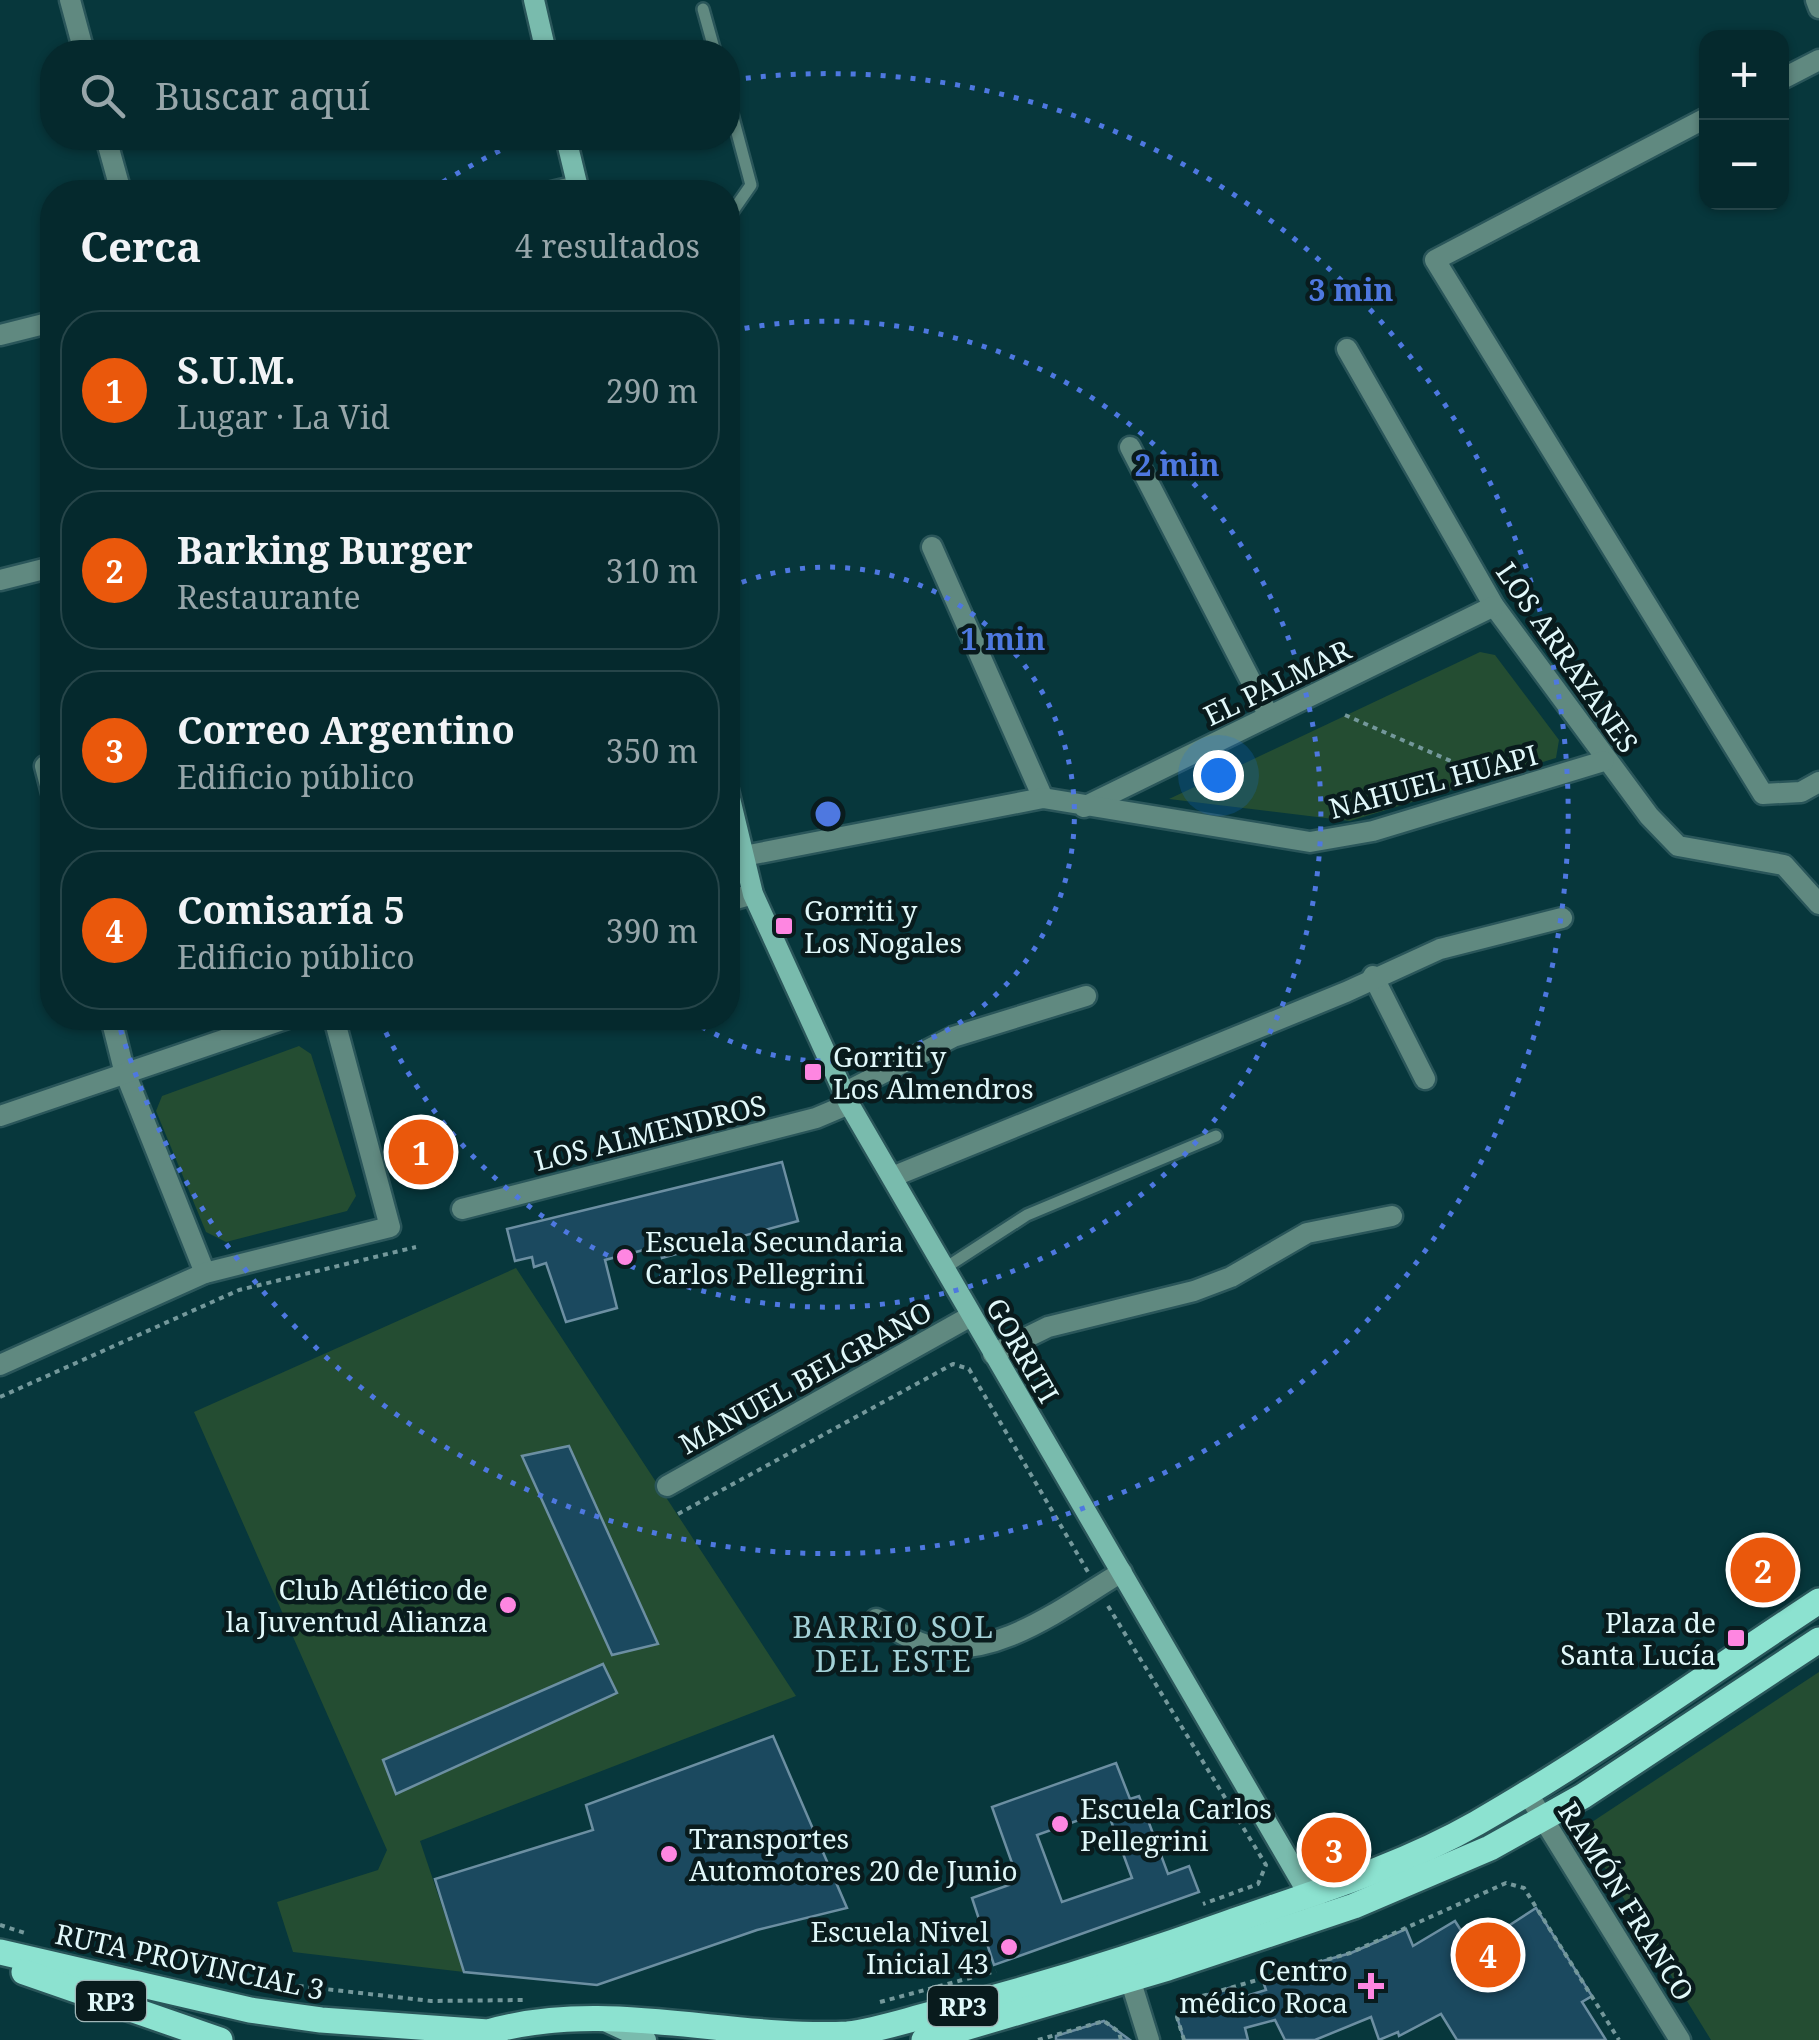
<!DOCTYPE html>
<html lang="es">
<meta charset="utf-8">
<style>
:root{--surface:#05292d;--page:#133539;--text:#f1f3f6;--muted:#97a6aa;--line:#264549;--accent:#ea580c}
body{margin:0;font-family:"Noto Serif",serif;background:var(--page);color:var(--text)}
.controls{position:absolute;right:30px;top:30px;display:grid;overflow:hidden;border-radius:20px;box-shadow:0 2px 8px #0004}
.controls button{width:90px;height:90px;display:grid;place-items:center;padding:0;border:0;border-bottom:2px solid var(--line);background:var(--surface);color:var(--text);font:50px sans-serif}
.you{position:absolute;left:1218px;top:775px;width:35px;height:35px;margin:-25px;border:8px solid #fff;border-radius:50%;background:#1a73e8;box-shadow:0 0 0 15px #1a73e833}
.badge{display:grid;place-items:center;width:65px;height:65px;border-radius:50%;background:var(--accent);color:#fff;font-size:32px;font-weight:700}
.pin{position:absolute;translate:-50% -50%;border:5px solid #fff;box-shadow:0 2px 10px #0006}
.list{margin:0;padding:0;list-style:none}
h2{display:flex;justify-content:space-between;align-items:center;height:130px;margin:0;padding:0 40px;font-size:42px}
h2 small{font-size:32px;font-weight:400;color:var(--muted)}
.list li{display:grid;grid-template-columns:65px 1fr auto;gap:30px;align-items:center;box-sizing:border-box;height:160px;margin:0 20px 20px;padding:0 20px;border:2px solid var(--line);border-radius:40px}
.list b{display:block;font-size:38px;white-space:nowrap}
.list p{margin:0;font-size:32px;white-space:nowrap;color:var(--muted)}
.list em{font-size:32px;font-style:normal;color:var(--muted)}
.icon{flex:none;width:55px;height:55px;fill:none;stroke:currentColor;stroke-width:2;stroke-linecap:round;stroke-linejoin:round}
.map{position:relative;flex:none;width:1819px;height:2040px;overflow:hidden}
.search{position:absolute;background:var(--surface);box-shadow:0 2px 8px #0004;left:40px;top:40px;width:700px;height:110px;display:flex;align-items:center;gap:25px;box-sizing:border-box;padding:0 35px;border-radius:40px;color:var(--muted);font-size:38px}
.panel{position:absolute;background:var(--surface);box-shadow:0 2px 8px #0004;left:40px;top:180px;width:700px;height:850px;border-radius:40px}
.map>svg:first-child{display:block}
.green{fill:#244d32}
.building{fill:#1b495f;stroke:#6c8fa2;stroke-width:2.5;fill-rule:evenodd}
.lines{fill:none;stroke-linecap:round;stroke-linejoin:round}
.lane-casing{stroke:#2a565a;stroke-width:16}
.street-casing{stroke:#2a565a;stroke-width:25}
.secondary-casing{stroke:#2a565a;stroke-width:25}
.primary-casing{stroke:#2a565a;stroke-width:30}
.path{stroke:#74989b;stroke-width:4;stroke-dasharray:5 5;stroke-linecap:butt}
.lane{stroke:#608980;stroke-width:11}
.street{stroke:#608980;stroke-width:20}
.secondary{stroke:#79bbad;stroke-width:20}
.primary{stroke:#8ce2d0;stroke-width:25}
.ring{fill:none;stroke:#4e78e0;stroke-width:5;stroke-dasharray:5 10}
.poi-dot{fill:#fe86e1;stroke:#091b1d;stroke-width:4}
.labels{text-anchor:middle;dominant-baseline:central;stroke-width:9;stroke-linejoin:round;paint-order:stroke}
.shield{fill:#091b1d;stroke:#a0b6b8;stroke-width:2.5}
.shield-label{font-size:25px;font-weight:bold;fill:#e1f8fa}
.street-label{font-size:28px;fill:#e1f8fa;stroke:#091b1d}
.poi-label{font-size:28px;fill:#e1f8fa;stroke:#091b1d;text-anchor:start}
.neighbourhood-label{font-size:30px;letter-spacing:2.5px;fill:#a3d1d7;stroke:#091b1d}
.centre{fill:#4e78e0;stroke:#091b1d;stroke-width:5}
.ring-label{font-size:30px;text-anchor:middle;font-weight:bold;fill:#4e78e0;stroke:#091b1d;stroke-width:9;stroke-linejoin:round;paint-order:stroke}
</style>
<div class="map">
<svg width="1819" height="2040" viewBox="0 0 1819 2040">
<rect width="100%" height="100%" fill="#07373c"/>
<g class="green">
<polygon points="1480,652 1495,655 1559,740 1556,758 1350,821 1169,799"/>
<polygon points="299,1046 311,1054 356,1196 347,1211 226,1242 206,1232 156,1111 162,1096"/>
<polygon points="516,1268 796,1696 420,1841 464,1972 293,1952 277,1902 378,1870 387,1850 194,1412"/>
<polygon points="1819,1672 1819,2040 1711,2040 1587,1839 1592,1822"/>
</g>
<g class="building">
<polygon points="427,1124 441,1173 416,1181 402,1130"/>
<polygon points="782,1162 798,1221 662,1258 659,1246 605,1260 617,1308 566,1322 546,1263 534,1267 532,1257 515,1261 507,1229"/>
<polygon points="569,1446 658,1644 612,1655 522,1456"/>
<polygon points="603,1664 617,1693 396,1794 383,1760"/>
<polygon points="773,1736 847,1908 757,1930 597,1985 464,1972 435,1879 593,1830 586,1805"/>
<path d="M 1116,1763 L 1130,1799 L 1139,1796 L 1168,1874 L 1189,1866 L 1199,1892 L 994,1965 L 972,1898 L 1009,1885 L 1002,1866 L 1012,1863 L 992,1807 ZM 1107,1810 L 1132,1878 L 1062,1902 L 1037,1835 Z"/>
<polygon points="1536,1908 1592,1996 1582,2002 1606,2040 1457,2040 1441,2014 1399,2036 1398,2032 1379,2040 1371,2017 1315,2040 1285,2040 1275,2020 1245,2028 1248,2040 1184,2040 1177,2017 1185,2001 1232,1987 1236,1999 1266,1990 1262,1978 1351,1953 1406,1929 1413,1946 1455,1921 1479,1959 1506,1942 1499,1932"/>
<polygon points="1104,2021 1130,2040 1056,2040 1056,2036"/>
</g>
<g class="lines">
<g class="lane-casing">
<g id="lane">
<polyline points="703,9 715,52"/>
<polyline points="728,99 751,185 728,218"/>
<polyline points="945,1268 1027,1215 1216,1136"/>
</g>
</g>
<g class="street-casing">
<g id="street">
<polyline points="70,0 84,52"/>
<polyline points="1816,0 1819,8"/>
<polyline points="1782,79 1819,60"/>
<polyline points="1706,118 1435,260 1763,794 1801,792 1819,782"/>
<polyline points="106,138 121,192"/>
<polyline points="552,192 577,186"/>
<polyline points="0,335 52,322"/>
<polyline points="1347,349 1494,606 1649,816 1678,846 1784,865 1819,904"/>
<polyline points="1130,447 1269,716"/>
<polyline points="932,547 1043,798"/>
<polyline points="0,580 52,567"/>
<polyline points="45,766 52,793"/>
<polyline points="1084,807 1494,606"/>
<polyline points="744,856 1043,798 1310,842 1373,831 1604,761"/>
<polyline points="728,901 753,894"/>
<polyline points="1373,976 1425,1079"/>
<polyline points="111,1018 124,1070 205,1273"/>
<polyline points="844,1093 953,1037 1086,996"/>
<polyline points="0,1116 288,1018"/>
<polyline points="892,1177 1346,992 1440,949 1562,918"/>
<polyline points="462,1209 816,1118 849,1104"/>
<polyline points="993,1354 1048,1327 1194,1291 1231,1277 1307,1233 1392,1216"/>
<polyline points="0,1365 205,1273 390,1227 334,1018"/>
<polyline points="667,1486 971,1316"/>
<path d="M 876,1619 C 892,1627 908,1639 924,1644 C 993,1664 1066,1605 1122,1572"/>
<polyline points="1526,1791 1680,2040"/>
<polyline points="1126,1966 1149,2040"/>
</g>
</g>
<g class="secondary-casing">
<g id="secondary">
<polyline points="534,0 546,52"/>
<polyline points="566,138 579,192"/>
<polyline points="728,790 753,894 849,1104 1316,1907"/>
<polyline points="607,2022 646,2040"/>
</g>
</g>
<g class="primary-casing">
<g id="primary">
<path d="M 0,1952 L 250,2010 L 321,2020 L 488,2032 C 606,1998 729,2040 848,2034 C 878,2030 907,2020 936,2013 C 1034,1988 1130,1958 1225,1924 C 1310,1894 1398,1868 1477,1823 C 1594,1756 1706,1675 1819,1601"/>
<polyline points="24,1972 220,2040"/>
<polyline points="924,2040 1168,1968 1354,1906 1490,1848 1583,1796 1819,1640"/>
</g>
</g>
<g class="path">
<polyline points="1345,715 1485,776"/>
<polyline points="0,1397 239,1290 416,1247"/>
<polyline points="678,1514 953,1364 969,1369 1088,1572"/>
<polyline points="1108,1606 1266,1865 1258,1884 1203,1904"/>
<polyline points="0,1925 25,1933"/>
<polyline points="219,1977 431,2001 523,2000"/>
<polyline points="880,2002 996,1971"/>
<polyline points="1038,2040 1104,2021 1119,2032 1121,2040"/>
<polyline points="1184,2040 1177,2017 1185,2001 1350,1953 1506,1883 1524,1888 1619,2040"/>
</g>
<use href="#lane" class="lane"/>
<use href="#street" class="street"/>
<use href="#secondary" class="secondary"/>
<use href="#primary" class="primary"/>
</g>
<g class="ring">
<path d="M728 588A247 247 0 1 1 688 1018"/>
<path d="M730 331A493 493 0 1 1 379 1018"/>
<path d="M430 190A740 740 0 0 1 527 138M731 80A740 740 0 1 1 117 1018"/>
</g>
<g class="poi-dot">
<rect x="774" y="916" width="20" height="20" rx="5"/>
<rect x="803" y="1062" width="20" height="20" rx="5"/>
<circle cx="625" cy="1257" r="10"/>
<circle cx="508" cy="1605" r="10"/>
<rect x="1726" y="1628" width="20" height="20" rx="5"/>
<circle cx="1060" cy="1824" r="10"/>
<circle cx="669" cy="1854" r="10"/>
<circle cx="1009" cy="1947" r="10"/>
<path d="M1366 1971h10v10h10v10h-10v10h-10v-10h-10v-10h10z"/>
</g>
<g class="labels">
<g class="shield">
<rect x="76" y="1981" width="70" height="40" rx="8"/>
<rect x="928" y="1986" width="70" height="40" rx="8"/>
</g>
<g class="shield-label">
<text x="111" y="2001">RP3</text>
<text x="963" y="2006">RP3</text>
</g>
<g class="street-label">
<text transform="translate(1568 657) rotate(55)">LOS ARRAYANES</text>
<text transform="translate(1277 682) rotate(-26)">EL PALMAR</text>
<text transform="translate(1433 781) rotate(-15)">NAHUEL HUAPI</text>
<text transform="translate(650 1132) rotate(-14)">LOS ALMENDROS</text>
<text transform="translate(1023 1350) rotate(60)">GORRITI</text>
<text transform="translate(805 1377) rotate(-29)">MANUEL BELGRANO</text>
<text transform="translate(1627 1901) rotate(58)">RAMÓN FRANCO</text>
<text transform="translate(190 1961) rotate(12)">RUTA PROVINCIAL 3</text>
</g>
<g class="poi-label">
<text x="804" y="910">Gorriti y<tspan x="804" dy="32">Los Nogales</tspan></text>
<text x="833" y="1056">Gorriti y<tspan x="833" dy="32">Los Almendros</tspan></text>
<text x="645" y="1241">Escuela Secundaria<tspan x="645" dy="32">Carlos Pellegrini</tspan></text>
<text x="488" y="1589" text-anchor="end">Club Atlético de<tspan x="488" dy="32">la Juventud Alianza</tspan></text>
<text x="1716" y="1622" text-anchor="end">Plaza de<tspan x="1716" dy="32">Santa Lucía</tspan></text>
<text x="1080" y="1808">Escuela Carlos<tspan x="1080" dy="32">Pellegrini</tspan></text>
<text x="689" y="1838">Transportes<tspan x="689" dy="32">Automotores 20 de Junio</tspan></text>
<text x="989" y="1931" text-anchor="end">Escuela Nivel<tspan x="989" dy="32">Inicial 43</tspan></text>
<text x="1348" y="1970" text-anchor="end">Centro<tspan x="1348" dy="32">médico Roca</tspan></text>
</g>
<g class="neighbourhood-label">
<text x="894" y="1626">BARRIO SOL<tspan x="894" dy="34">DEL ESTE</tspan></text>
</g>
</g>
<circle cx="828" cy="814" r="15" class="centre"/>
<g class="ring-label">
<text x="1351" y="301">3 min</text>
<text x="1177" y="476">2 min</text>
<text x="1003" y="650">1 min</text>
</g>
</svg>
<div class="controls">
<button>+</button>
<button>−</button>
</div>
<div class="you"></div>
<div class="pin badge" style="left:421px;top:1152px">1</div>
<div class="pin badge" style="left:1763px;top:1570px">2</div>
<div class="pin badge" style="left:1334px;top:1850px">3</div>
<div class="pin badge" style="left:1488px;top:1955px">4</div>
<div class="search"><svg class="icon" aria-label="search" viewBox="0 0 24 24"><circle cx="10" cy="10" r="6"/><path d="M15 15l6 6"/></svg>Buscar aquí</div>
<section class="panel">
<h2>Cerca<small>4 resultados</small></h2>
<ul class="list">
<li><span class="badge">1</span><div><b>S.U.M.</b><p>Lugar · La Vid</p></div><em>290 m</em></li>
<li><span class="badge">2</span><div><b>Barking Burger</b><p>Restaurante</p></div><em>310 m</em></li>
<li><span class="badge">3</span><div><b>Correo Argentino</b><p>Edificio público</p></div><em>350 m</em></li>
<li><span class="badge">4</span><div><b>Comisaría 5</b><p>Edificio público</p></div><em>390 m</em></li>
</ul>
</section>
</div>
